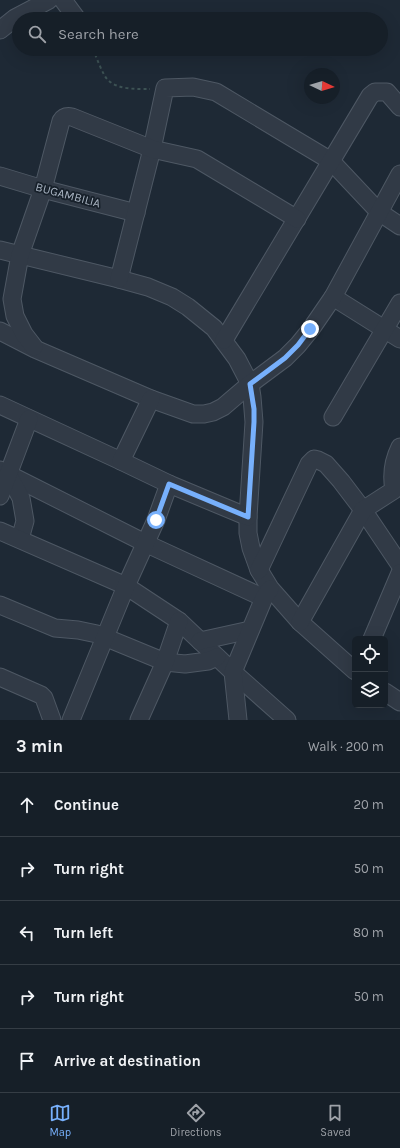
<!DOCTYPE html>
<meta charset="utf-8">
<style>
:root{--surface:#161f28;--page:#1f2730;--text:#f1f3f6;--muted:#9ea2a8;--line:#353d45;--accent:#77b0fc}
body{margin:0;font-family:Karla,sans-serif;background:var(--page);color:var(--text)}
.controls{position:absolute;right:12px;bottom:12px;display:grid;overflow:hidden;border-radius:6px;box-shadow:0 4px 16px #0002}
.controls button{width:36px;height:36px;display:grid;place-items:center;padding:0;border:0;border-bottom:1px solid var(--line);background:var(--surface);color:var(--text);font:20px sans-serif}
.compass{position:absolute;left:304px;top:68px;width:36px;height:36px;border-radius:50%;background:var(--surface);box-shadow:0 4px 16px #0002;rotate:94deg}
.stop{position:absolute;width:12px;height:12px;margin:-9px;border:3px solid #77b0fc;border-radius:50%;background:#fff}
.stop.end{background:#77b0fc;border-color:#fff;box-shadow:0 1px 4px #0008}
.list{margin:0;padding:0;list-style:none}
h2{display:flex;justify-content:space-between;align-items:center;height:52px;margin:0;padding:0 16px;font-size:17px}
h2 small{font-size:13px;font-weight:400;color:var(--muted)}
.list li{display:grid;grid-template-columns:26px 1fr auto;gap:12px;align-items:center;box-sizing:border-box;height:64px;padding:0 16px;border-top:1px solid var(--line)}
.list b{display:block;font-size:15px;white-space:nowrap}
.list em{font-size:13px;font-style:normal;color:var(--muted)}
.icon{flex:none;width:22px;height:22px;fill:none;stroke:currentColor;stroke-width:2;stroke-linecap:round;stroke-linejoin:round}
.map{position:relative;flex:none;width:400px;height:720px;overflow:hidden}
.search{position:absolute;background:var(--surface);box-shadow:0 4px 16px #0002;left:12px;right:12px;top:12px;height:44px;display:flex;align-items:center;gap:10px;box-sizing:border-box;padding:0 14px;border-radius:22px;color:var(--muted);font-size:15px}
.sheet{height:372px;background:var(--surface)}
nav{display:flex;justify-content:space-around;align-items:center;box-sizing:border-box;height:56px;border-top:1px solid var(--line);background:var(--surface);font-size:11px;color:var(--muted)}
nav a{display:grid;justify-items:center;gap:2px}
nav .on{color:var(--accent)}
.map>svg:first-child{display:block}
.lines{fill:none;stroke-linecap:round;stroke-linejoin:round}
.minor-casing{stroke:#4e5864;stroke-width:19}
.path{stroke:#3d5254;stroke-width:2;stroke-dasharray:3 3;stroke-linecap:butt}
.minor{stroke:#313a46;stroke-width:17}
.route{stroke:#77b0fc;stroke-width:5}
.labels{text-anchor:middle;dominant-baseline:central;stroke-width:3.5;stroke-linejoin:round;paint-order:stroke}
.street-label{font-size:12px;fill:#aab5c3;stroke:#17202a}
</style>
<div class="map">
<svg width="400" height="720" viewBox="0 0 400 720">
<rect width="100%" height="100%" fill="#1e2935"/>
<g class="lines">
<g class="minor-casing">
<g id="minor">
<polyline points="63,0 77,19"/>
<polyline points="0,30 15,18 49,0"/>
<polyline points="0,176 43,189 136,213"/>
<polyline points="0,250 119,279 148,287 172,297 188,307 214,328 237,359 250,384 252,397 254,422 248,517 248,533 251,548 259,570 270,588 300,622 355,671"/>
<polyline points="119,279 152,149 165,88 193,87 216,92 331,161 379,212 400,226"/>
<polyline points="333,297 400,339"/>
<polyline points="0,331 35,349 151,399 193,414 204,414 213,412 223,407 250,384 285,358 298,345 311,329 333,297 400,174"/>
<polyline points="224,340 370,96 375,92 387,92 400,107"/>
<path d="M 34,347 L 24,334 L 15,316 L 12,299 L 20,255 L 43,189 L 61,121 C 64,116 67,116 72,117 L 152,149 L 197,159 L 297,219"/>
<polyline points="0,405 121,461"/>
<polyline points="333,417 400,303"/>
<polyline points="0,470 145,543 264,598"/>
<polyline points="8,474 21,498 25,521 20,539"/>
<polyline points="169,484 248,517"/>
<polyline points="0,496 29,419"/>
<polyline points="0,531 126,586 179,621 233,672 287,720"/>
<polyline points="259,570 309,464 314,459 318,460 326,464 341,481 363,510 400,565"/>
<polyline points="0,605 55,628 78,630 97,634 165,662 185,664 208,661 217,657"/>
<path d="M 300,622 L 363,510 L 394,490 C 391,474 393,461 400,447"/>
<polyline points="372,639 400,573"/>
<polyline points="200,641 250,630"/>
<polyline points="0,677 41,695 44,698 52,720"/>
<polyline points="385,692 400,702"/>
<polyline points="71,720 126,586 156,520 169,484 121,461 151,399"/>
<polyline points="139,720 165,662 179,621"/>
<polyline points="238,720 233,672 264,598 270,589"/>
</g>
</g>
<path class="path" d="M 93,49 C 96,56 103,76 108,80 C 118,90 137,89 150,89"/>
<use href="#minor" class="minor"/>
</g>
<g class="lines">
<polyline class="route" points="156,520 169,484 248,517 254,422 254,409 250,384 285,358 298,345 310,329"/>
</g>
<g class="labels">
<g class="street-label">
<text transform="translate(68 195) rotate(15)">BUGAMBILIA</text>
</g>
</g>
</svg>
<div class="controls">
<button><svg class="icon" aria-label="locate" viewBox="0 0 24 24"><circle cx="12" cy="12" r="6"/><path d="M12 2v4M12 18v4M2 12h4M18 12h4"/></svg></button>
<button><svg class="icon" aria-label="layers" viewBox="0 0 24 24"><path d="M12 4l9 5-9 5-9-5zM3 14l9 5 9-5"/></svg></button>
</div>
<svg class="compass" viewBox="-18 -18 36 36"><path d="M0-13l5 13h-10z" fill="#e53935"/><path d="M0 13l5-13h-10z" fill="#9ea2a8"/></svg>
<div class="stop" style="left:156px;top:520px"></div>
<div class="stop end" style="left:310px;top:329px"></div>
<div class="search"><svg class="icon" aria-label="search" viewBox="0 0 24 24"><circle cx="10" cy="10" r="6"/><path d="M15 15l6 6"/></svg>Search here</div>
</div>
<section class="sheet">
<h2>3 min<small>Walk · 200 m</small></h2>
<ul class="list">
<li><svg class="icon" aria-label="ahead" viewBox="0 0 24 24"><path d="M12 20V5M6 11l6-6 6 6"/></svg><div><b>Continue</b></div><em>20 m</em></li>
<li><svg class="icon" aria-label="right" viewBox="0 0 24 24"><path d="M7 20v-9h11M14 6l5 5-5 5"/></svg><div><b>Turn right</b></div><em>50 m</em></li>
<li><svg class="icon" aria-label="left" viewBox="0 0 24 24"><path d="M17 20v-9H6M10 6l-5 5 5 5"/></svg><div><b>Turn left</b></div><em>80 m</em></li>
<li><svg class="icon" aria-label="right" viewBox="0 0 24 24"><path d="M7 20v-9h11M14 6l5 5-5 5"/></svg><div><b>Turn right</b></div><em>50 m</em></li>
<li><svg class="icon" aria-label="arrive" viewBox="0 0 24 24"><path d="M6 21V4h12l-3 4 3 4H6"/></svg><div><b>Arrive at destination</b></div></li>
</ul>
</section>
<nav>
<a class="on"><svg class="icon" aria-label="map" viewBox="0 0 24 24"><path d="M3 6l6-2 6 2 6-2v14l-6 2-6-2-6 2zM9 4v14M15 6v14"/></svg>Map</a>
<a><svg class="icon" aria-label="directions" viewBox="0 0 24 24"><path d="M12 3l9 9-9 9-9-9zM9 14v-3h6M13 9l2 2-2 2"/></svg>Directions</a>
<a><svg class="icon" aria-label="saved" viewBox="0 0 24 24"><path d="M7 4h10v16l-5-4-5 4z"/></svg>Saved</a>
</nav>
